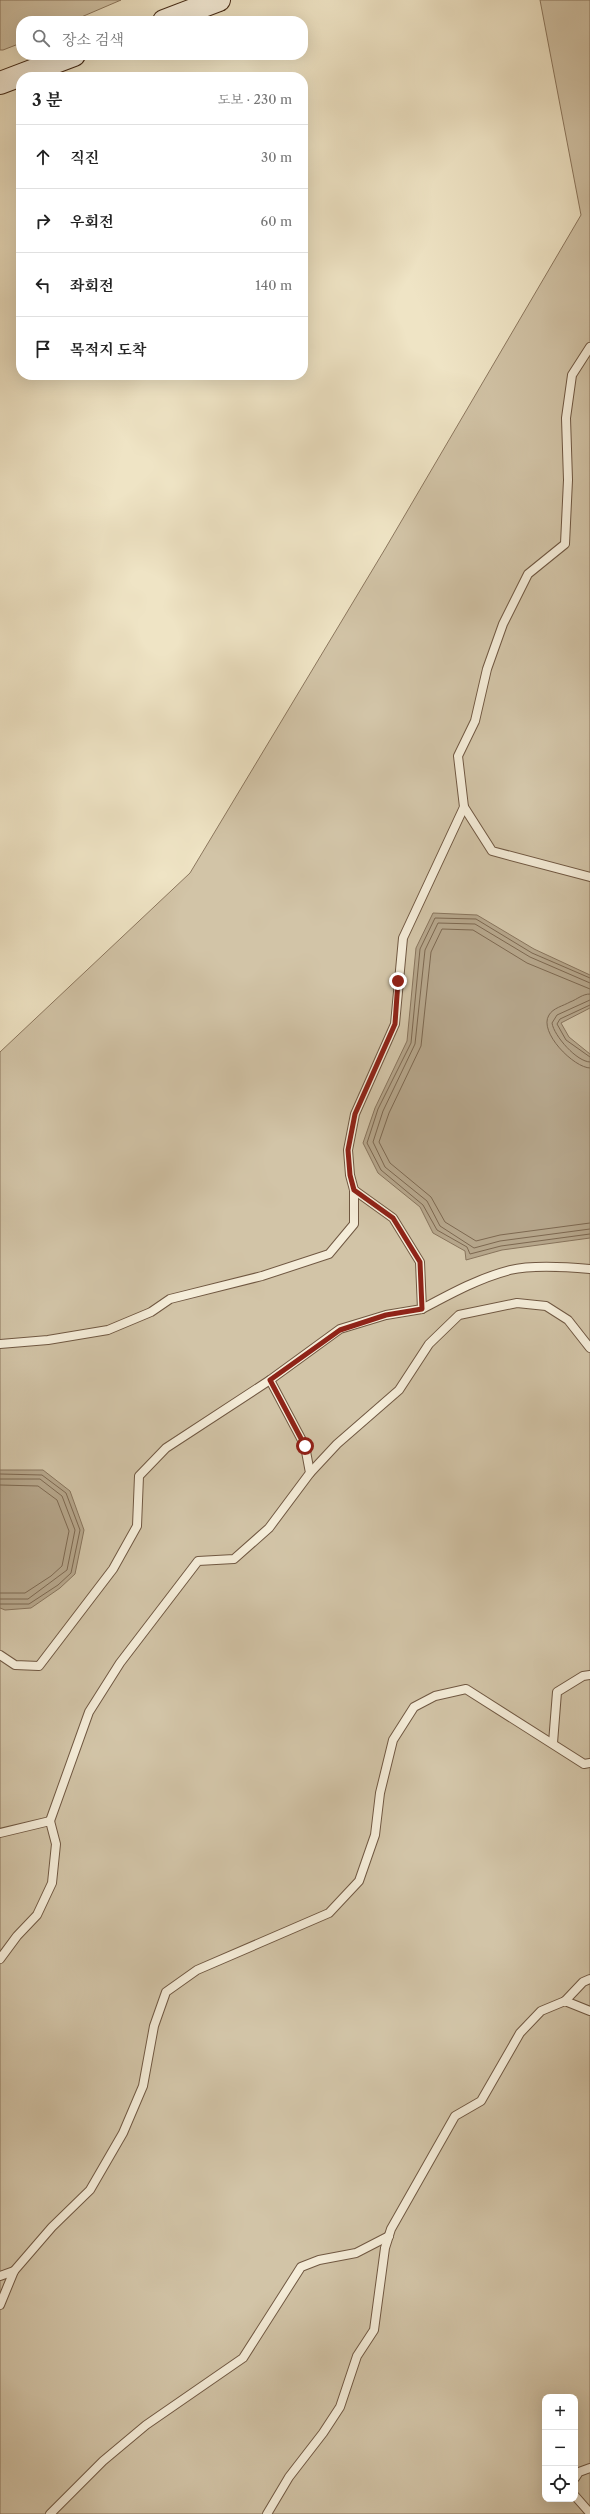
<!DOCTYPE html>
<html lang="ko">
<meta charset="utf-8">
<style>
:root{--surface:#fff;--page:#f2f2f2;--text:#222;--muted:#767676;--line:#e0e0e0}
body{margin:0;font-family:"Libre Caslon Text","Noto Serif KR",serif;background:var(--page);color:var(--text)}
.controls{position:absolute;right:12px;bottom:12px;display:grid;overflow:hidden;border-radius:8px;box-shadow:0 4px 16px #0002}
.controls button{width:36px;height:36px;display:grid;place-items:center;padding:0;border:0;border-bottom:1px solid var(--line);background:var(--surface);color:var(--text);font:20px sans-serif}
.stop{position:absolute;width:12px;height:12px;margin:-9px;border:3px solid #8f2418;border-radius:50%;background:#fff}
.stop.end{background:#8f2418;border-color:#fff;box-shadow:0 1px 4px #0008}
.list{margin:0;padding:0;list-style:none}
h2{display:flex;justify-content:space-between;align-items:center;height:52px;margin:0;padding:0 16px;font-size:17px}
h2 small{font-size:13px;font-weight:400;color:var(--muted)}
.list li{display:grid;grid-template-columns:26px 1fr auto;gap:12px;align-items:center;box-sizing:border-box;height:64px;padding:0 16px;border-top:1px solid var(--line)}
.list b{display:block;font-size:15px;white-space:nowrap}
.list em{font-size:13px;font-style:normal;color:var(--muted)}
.icon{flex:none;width:22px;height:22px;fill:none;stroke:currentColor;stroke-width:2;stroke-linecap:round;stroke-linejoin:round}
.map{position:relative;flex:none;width:590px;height:2514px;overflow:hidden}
.search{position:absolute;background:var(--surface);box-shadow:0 4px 16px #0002;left:16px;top:16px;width:292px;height:44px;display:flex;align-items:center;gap:10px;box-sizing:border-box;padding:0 14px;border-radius:16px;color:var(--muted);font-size:15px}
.panel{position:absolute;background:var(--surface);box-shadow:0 4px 16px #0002;left:16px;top:72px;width:292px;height:308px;border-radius:16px}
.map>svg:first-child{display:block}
.green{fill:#d2c4a7;stroke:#8c775e;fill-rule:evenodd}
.water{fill:#b5a58a;stroke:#88745c}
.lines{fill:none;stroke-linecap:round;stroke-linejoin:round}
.shore{stroke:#7d6850;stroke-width:1}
.lane-casing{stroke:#705842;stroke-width:10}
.secondary-casing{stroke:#452a16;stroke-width:24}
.lane{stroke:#f5edd9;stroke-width:8}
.secondary{stroke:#f5edd9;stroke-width:22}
.route{stroke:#8f2418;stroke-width:5}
</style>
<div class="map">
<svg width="590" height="2514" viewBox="0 0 590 2514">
<rect width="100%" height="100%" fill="#efe4c5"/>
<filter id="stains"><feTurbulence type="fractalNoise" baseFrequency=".005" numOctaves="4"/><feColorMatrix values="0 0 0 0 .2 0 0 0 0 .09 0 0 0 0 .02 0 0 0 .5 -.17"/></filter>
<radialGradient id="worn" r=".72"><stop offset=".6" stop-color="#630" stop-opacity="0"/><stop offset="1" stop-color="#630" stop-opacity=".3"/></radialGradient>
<g class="green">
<polygon points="0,0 121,0 72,21 21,21 21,43 3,50 0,50"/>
<path d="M 540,0 L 590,0 L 590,2514 L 0,2514 L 0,1052 L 190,873 L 385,549 L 581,215 ZM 545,2397 L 575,2397 L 575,2499 L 545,2499 Z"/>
</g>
<g class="water">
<polygon points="433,913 477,915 534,949 590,975 590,1008 561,1023 569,1037 590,1054 590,1238 502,1250 466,1260 465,1251 433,1233 420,1207 378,1173 363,1143 375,1108 407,1041 416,948"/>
<polygon points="0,1470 43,1470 70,1491 84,1530 75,1574 60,1588 31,1608 5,1610 0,1608"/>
</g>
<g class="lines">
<g class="shore">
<polyline points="590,978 532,953 476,919 435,918 420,949 411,1043 378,1109 367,1143 381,1170 423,1205 437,1230 467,1247 470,1254 501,1246 590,1234"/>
<polyline points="590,983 530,957 475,924 438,923 425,950 415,1044 383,1111 373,1142 385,1167 427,1201 440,1226 474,1248 500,1241 590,1229"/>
<polyline points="590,989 527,963 473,930 442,929 431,952 421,1046 389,1113 379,1142 390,1163 431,1197 445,1222 476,1241 500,1235 590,1223"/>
<path d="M 590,994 C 582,994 578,999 570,1002 C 563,1006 553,1008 549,1015 C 538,1032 574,1068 590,1068"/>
<path d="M 590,1000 L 557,1015 L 552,1023 C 554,1036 577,1062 590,1062"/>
<polyline points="590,1005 560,1019 557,1024 566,1040 590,1057"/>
<polyline points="0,1474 42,1475 66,1493 80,1530 71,1573 58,1585 29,1604 0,1604"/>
<polyline points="0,1479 40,1479 62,1496 75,1530 67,1570 28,1599 0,1599"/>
<polyline points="0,1485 38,1486 57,1500 69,1531 62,1566 51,1576 25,1593 0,1593"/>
</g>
<g class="lane-casing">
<g id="lane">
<polyline points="464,807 492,851 590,877"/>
<path d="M 422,1309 C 450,1294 479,1278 510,1270 C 531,1265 568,1267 590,1269"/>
<polyline points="0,1344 48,1340 108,1330 151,1312 170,1299 262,1276 329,1254 354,1224 354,1190 350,1175 348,1150 355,1114 395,1024 403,938 464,807 458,756 475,721 487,669 503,624 528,574 565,544 568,480 566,418 572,375 590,347"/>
<polyline points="310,1473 337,1444 399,1390 429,1344 459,1315 517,1303 546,1306 568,1320 590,1348"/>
<polyline points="0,1655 15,1665 39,1666 113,1569 137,1526 139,1476 166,1448 270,1380 340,1329 386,1315 422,1309 420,1262 393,1218 354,1190"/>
<polyline points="553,1743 557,1692 583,1676 590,1675"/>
<polyline points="50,1821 89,1712 120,1663 198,1561 234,1559 269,1528 310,1473 305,1446 270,1380"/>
<polyline points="0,1833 50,1821 56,1844 52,1883 37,1915 17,1936 0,1959"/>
<polyline points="565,2001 583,1982 590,1979"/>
<polyline points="0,2276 14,2271"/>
<polyline points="0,2305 14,2271 52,2227 90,2190 123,2133 143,2086 154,2026 166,1992 197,1970 329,1913 359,1881 375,1835 380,1793 393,1740 414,1707 435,1696 466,1689 584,1764 590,1763"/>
<polyline points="575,2478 579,2472 590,2468"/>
<polyline points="575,2496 590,2513"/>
<polyline points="50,2514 103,2461 146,2425 243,2358 301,2267 319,2260 356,2253 389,2236"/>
<polyline points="267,2514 289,2477 323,2433 340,2407 357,2356 374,2330 385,2248 391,2229 455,2116 481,2101 520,2033 541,2011 565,2001 590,2011"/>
</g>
</g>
<g class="secondary-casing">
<g id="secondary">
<polyline points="164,21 219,0"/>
<polyline points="0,83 74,55"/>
</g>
</g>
<use href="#lane" class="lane"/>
<use href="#secondary" class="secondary"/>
</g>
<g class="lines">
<polyline class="route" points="305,1446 270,1380 340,1330 386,1315 422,1309 420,1262 393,1218 354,1190 350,1175 348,1150 355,1114 395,1024 398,981"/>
</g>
<rect width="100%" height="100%" filter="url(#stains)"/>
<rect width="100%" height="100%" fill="url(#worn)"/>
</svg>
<div class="controls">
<button>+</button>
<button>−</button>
<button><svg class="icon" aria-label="locate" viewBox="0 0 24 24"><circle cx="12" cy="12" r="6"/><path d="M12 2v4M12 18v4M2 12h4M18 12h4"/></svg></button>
</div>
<div class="stop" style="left:305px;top:1446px"></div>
<div class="stop end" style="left:398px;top:981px"></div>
<div class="search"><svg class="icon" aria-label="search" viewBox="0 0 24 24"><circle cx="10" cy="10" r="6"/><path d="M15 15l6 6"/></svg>장소 검색</div>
<section class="panel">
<h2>3 분<small>도보 · 230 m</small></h2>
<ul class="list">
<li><svg class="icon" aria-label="ahead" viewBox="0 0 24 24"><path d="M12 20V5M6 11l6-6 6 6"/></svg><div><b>직진</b></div><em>30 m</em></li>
<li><svg class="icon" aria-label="right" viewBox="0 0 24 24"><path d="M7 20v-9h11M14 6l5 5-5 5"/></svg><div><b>우회전</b></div><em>60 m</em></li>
<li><svg class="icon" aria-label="left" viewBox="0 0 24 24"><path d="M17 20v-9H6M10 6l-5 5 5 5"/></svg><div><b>좌회전</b></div><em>140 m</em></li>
<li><svg class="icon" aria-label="arrive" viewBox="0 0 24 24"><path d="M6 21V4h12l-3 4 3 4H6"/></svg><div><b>목적지 도착</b></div></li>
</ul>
</section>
</div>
